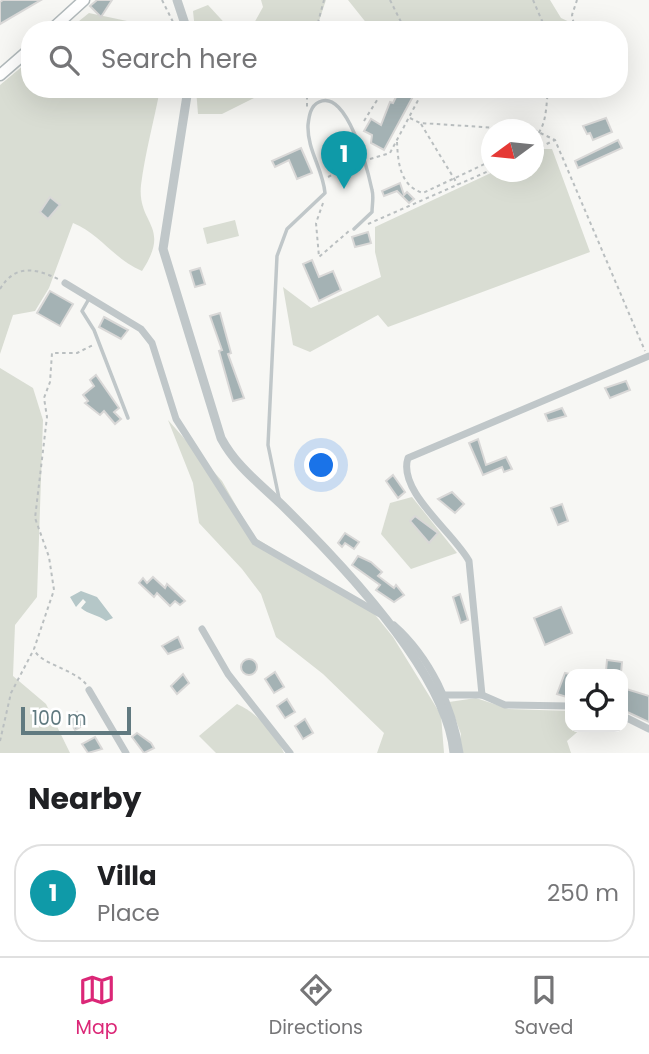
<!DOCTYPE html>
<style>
:root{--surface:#fff;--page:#f2f2f2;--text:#202124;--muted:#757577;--line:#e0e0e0;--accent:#db2777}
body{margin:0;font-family:Poppins,sans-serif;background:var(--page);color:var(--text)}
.controls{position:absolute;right:21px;bottom:21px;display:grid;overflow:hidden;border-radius:14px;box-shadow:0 7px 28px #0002}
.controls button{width:63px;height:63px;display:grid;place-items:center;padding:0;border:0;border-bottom:2px solid var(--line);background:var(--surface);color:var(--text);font:35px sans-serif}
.compass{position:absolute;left:481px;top:119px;width:63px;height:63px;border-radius:50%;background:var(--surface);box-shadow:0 7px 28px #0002;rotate:255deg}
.scale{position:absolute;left:21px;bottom:18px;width:110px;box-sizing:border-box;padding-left:7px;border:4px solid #617a80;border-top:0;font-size:19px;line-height:24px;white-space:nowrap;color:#617a80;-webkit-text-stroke:5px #fff;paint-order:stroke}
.you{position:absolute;left:322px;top:466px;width:24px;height:24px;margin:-18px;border:5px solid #fff;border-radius:50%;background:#1a73e8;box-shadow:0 0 0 10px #1a73e833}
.badge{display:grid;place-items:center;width:46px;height:46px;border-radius:50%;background:var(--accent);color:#fff;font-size:23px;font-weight:700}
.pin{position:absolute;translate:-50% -58px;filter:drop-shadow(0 2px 4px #0008)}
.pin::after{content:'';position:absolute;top:37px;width:24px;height:21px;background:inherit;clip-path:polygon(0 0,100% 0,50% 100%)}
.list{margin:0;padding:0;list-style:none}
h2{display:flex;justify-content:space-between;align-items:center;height:91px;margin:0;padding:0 28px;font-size:30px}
h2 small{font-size:23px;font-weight:400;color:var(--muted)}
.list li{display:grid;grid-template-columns:46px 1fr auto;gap:21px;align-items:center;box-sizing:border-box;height:98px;margin:0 14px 14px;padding:0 14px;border:2px solid var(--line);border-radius:28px}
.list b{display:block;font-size:26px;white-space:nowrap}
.list p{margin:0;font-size:23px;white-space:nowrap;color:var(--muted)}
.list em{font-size:23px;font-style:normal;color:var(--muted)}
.icon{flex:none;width:38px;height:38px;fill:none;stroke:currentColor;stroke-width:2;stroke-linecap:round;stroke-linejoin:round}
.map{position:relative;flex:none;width:649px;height:753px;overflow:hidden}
.search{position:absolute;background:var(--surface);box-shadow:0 7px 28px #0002;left:21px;right:21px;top:21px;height:77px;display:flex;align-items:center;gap:18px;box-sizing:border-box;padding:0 24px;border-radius:28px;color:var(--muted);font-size:26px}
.sheet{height:203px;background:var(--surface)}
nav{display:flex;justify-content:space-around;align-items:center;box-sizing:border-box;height:98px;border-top:2px solid var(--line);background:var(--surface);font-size:19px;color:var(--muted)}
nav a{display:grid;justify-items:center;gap:4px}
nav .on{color:var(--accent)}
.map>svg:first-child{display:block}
.green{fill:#d9ddd3}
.water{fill:#b5c7c8}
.building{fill:#a4b2b4;stroke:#d9d8d7;stroke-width:2}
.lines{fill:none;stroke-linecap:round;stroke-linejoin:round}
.primary-casing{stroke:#b1b9bb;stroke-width:13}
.path{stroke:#babfc0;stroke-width:2;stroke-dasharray:3.5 3.5;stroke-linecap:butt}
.service{stroke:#c0c7c9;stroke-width:3.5}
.minor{stroke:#c0c7c9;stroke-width:7}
.tertiary{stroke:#c0c7c9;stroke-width:9}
.primary{stroke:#fff;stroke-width:10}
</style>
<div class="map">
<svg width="649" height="753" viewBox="0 0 649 753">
<rect width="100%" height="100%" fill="#f7f7f4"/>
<g class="green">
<polygon points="261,0 326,0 316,30 242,30 253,25 263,7"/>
<polygon points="348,0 550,0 561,18 576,25 578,30 372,30"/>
<polygon points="208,5 231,30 195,30 193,11"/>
<polygon points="89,13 127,21 138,30 68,30"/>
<path d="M 30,60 L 30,89 L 160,89 C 154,121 145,153 141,185 C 137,225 172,225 142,271 C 115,260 100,234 73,223 L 49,288 L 35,311 L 13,315 L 0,354 L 0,85 Z"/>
<polygon points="196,89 272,89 222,114 198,114"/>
<polygon points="539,149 552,149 590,252 388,327 378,315 310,352 293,345 283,287 311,308 381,277 375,252 375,227 493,172 534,172 534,152"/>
<polygon points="235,220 239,236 207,244 203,228"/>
<polygon points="0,368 33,388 43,420 37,597 15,625 13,676 46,704 70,753 0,753"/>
<polygon points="168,420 222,481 254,537 372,611 393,637 441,715 444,753 377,753 384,733 323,674 276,637 261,594 242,569 199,523 193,483"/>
<polygon points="412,497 457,553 411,569 381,534 390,503"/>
<polygon points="476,698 509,709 570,711 570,727 583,727 567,741 571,753 458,753 461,734 449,702"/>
<path d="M 237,704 C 257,713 275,733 284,753 L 216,753 L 199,736 Z"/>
</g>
<path class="water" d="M 81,591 L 97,597 L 113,618 L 106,621 C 97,614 89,615 81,608 L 86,602 L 83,599 L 76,607 L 70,597 Z"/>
<g class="building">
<polygon points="3,0 41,0 0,24 0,2"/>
<polygon points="97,0 112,0 101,17 90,6"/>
<polygon points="400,89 417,89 384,150 371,143 372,135 364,131 371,119 381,125 390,102 393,103"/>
<polygon points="606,118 612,132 593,140 590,133 587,134 583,126"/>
<polygon points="618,140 622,148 578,168 575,161"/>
<polygon points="301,148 312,173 297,179 289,160 275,167 272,161"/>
<polygon points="400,183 404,195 407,192 414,199 409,203 397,191 384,196 382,191"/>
<polygon points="50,197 60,205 48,219 40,212"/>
<polygon points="368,232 371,243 355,247 352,237"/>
<polygon points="312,260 319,277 333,271 341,290 319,301 303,264"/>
<polygon points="200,268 205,284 195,287 190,271"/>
<polygon points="50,291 73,304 60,326 37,313"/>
<polygon points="220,313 231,353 228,354 244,398 233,401 219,351 222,350 210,316"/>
<polygon points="104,317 128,330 121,339 99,327"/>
<polygon points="96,375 119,408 114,412 121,419 115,424 104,411 100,415 85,403 88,401 83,395 94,386 90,380"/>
<polygon points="626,381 630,390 610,398 605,388"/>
<polygon points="562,408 566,416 548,421 545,414"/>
<polygon points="478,439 486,465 506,457 512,469 504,472 502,467 483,475 469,443"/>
<polygon points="393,475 405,492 398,498 386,481"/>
<polygon points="452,492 464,504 455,513 438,499"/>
<polygon points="562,504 568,521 558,525 551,508"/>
<polygon points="415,516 438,533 429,543 410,521"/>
<polygon points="345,533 359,542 354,549 345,543 342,547 338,543"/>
<polygon points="358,556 371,562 382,572 378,576 394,588 396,585 404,595 394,602 376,590 380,585 352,565"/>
<polygon points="153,577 165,588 167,584 185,601 180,605 175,601 170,606 157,593 154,597 139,583 143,578 147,583"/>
<polygon points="460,594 468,620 461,623 453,597"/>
<polygon points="561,607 572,633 545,645 534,618"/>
<polygon points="178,637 183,648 168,654 162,646"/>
<circle cx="249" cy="667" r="8"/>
<polygon points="607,660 622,662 621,673 606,671"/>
<polygon points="275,672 284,687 274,693 265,679"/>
<polygon points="565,673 570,674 570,698 557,694"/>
<polygon points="183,674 189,683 177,694 171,686"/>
<polygon points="623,688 649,696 649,722 623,710"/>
<polygon points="287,699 295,712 285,718 277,706"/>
<polygon points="77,712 84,725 75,730 68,718"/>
<polygon points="305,719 313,733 303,739 295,726"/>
<polygon points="137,733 151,743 154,748 144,753 132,737"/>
<polygon points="95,737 102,749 88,753 82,744"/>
</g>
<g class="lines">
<g class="primary-casing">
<g id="primary">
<polyline points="51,30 84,0"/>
<polyline points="0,75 30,49"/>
</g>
</g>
<g class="path">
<polyline points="162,0 177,30"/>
<polyline points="390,0 405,30"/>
<polyline points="533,0 546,30"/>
<polyline points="316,30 324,0"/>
<polyline points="575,30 572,15 577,0"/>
<polyline points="307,89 307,108"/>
<polyline points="410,118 420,123 530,130"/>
<polyline points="364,121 384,89"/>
<polyline points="421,124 458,185"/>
<polyline points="534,130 555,140"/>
<path d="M 534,138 C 547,127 546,106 548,89"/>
<path d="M 397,142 C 398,163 400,186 423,193 L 491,161"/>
<polyline points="534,150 555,140 645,351"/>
<polyline points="370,159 390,153 424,89"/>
<polyline points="328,177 358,162"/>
<polyline points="323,203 316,223 319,257 349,231"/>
<polyline points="368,224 491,170"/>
<path d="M 0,289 C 15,264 35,268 58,279"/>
<path d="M 86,684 C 72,668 39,664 34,649 L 54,590 L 49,557 L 35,518 L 47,417 L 44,398 L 50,382 L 52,353 L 77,353 L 95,344"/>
<polyline points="0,741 11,693 33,651"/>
</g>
<g class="service">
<polyline points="90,297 82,311 94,330 128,418"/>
<path d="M 279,498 L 268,445 L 277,256 L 287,229 L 325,193 C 323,169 307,150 308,125 C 309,117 310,106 319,102 C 347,88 368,171 372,190 C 374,197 372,205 372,212 L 354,229"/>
</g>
<g class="minor">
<polyline points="65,283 141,329 152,343 176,419 255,542 380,614"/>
<path d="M 394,625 C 430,657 453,706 460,753"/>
<polyline points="202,629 228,674 290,753"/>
<polyline points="89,690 126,753"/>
<polyline points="444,695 482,695 505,705 570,706"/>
<path d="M 482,695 L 469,561 C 454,533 397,491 408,458 L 649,356"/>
<polyline points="623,716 649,729"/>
</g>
<g class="tertiary">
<polyline points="177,0 187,30"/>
<path d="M 188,89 L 163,249 L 221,438 C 236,466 259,483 282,505 C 338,560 447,673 454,753"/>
</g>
<use href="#primary" class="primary"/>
</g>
</svg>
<div class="controls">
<button><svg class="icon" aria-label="locate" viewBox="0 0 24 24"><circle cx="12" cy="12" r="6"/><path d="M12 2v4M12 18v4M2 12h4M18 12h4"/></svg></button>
</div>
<svg class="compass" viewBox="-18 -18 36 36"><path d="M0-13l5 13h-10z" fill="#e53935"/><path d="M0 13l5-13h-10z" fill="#757577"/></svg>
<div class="scale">100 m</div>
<div class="you"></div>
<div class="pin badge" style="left:344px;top:189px;background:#0f9aa8">1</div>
<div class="search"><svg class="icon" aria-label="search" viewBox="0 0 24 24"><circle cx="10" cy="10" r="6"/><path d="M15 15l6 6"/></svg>Search here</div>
</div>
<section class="sheet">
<h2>Nearby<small></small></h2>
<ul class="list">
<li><span class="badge" style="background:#0f9aa8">1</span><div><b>Villa</b><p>Place</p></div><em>250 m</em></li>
</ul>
</section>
<nav>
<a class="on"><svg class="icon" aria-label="map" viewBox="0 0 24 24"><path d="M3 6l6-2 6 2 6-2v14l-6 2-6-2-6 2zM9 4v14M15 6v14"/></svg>Map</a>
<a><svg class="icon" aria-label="directions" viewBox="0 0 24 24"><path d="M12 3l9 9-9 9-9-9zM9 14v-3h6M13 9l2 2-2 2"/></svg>Directions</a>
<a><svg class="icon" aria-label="saved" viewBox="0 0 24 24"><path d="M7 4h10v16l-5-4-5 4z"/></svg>Saved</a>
</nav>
